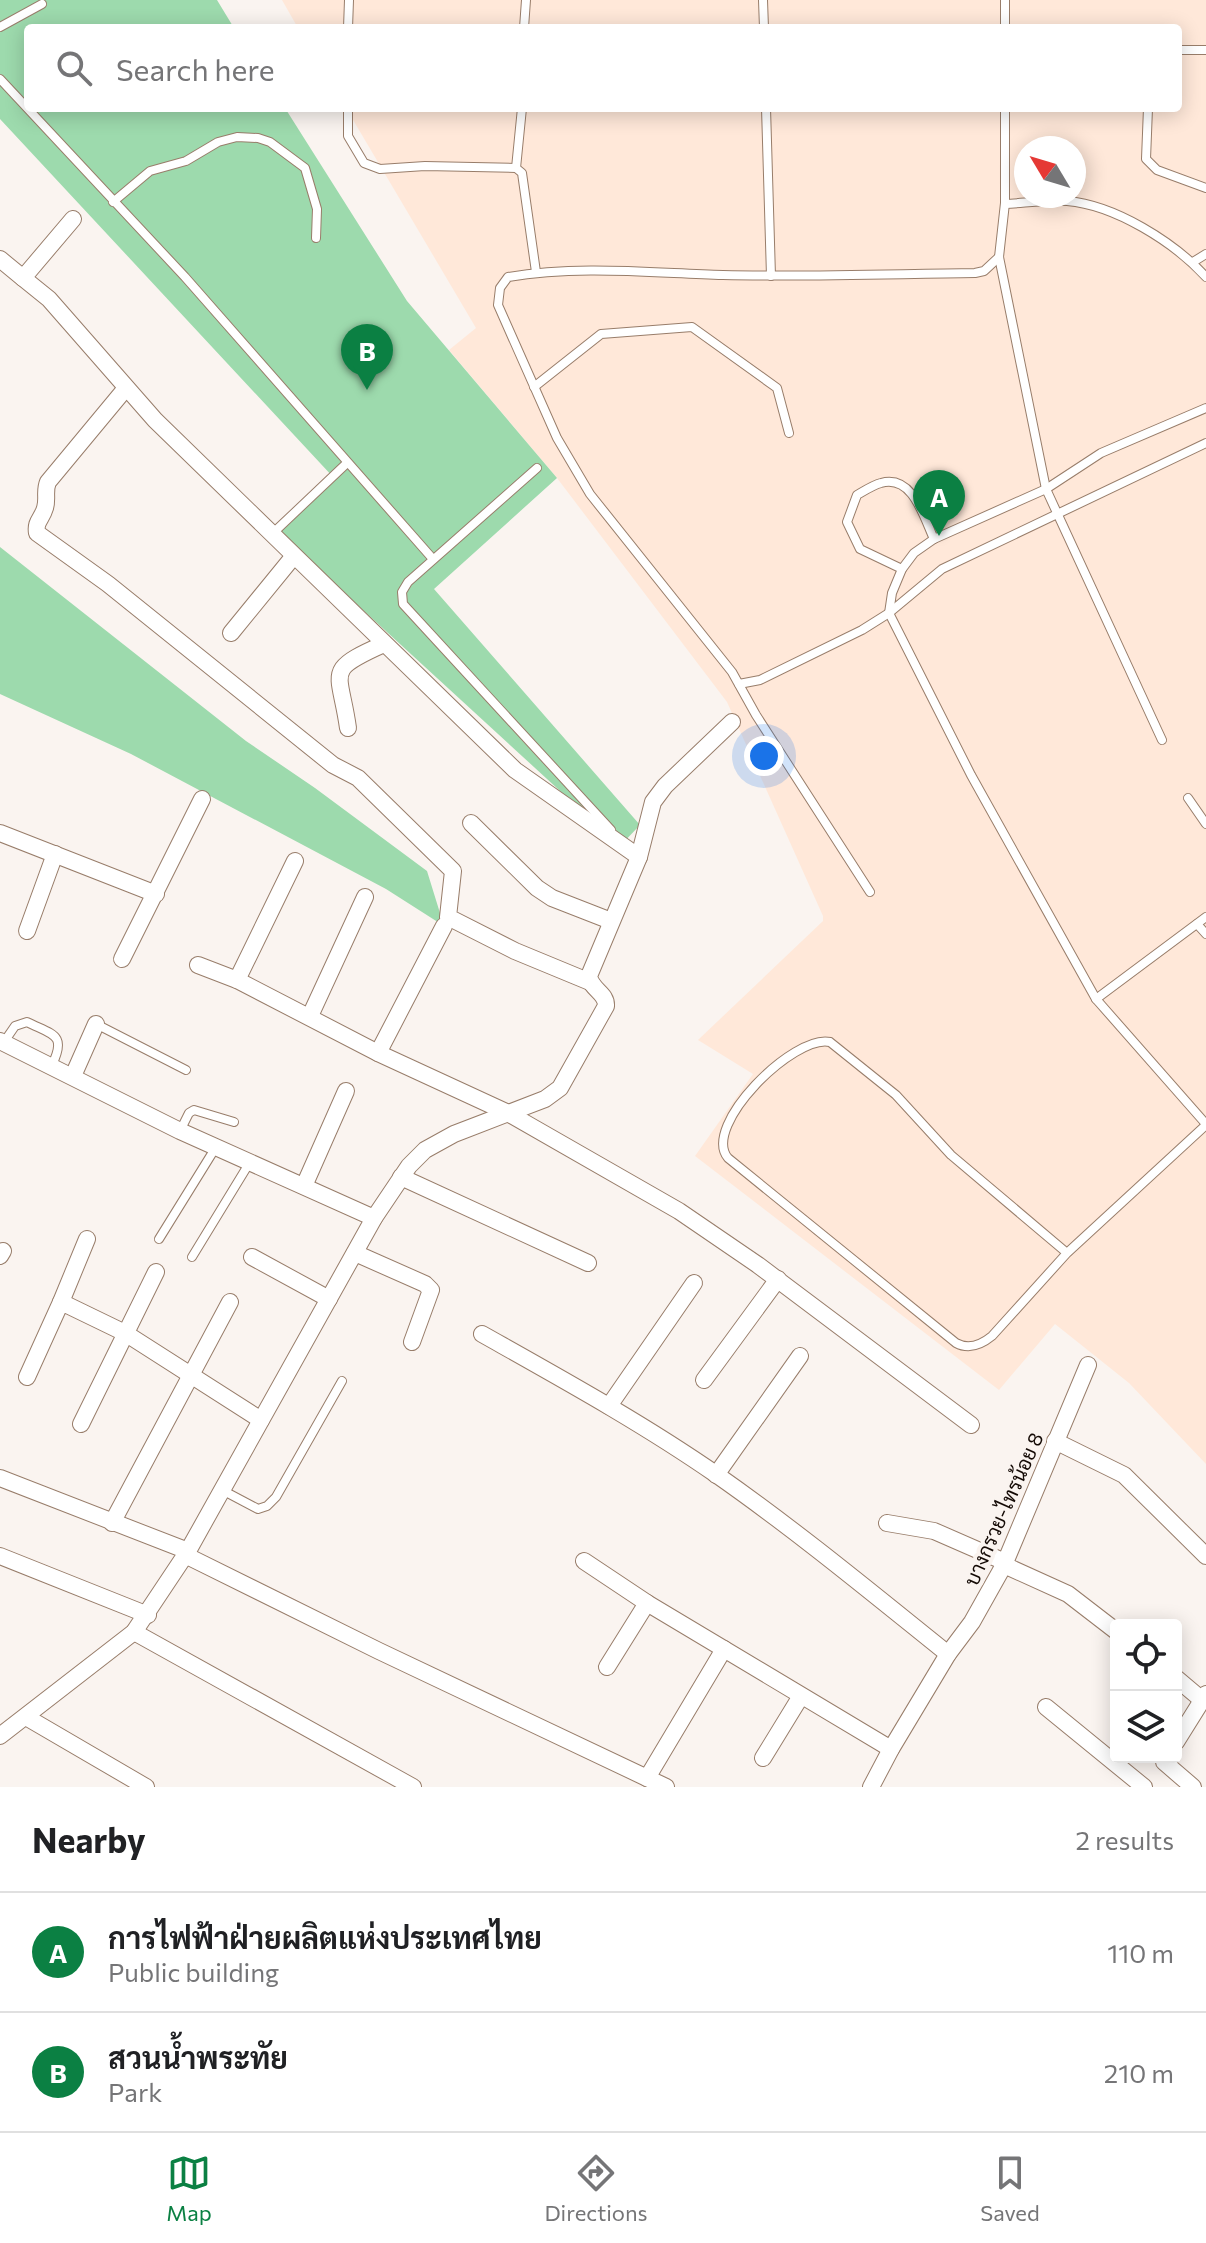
<!DOCTYPE html>
<meta charset="utf-8">
<style>
:root{--surface:#fff;--page:#f2f2f2;--text:#202124;--muted:#757577;--line:#e0e0e0;--accent:#0b8043}
body{margin:0;font-family:Commissioner,Sarabun,sans-serif;background:var(--page);color:var(--text)}
.controls{position:absolute;right:24px;bottom:24px;display:grid;overflow:hidden;border-radius:8px;box-shadow:0 4px 20px #0003}
.controls button{width:72px;height:72px;display:grid;place-items:center;padding:0;border:0;border-bottom:2px solid var(--line);background:var(--surface);color:var(--text);font:40px sans-serif}
.compass{position:absolute;left:1014px;top:136px;width:72px;height:72px;border-radius:50%;background:var(--surface);box-shadow:0 4px 20px #0003;rotate:308deg}
.you{position:absolute;left:764px;top:756px;width:28px;height:28px;margin:-20px;border:6px solid #fff;border-radius:50%;background:#1a73e8;box-shadow:0 0 0 12px #1a73e833}
.badge{display:grid;place-items:center;width:52px;height:52px;border-radius:50%;background:var(--accent);color:#fff;font-size:26px;font-weight:700}
.pin{position:absolute;translate:-50% -66px;filter:drop-shadow(0 2px 4px #0008)}
.pin::after{content:'';position:absolute;top:42px;width:28px;height:24px;background:inherit;clip-path:polygon(0 0,100% 0,50% 100%)}
.list{margin:0;padding:0;list-style:none}
h2{display:flex;justify-content:space-between;align-items:center;height:104px;margin:0;padding:0 32px;font-size:34px}
h2 small{font-size:26px;font-weight:400;color:var(--muted)}
.list li{display:grid;grid-template-columns:52px 1fr auto;gap:24px;align-items:center;box-sizing:border-box;height:120px;padding:0 32px;border-top:2px solid var(--line)}
.list b{display:block;font-size:30px;white-space:nowrap}
.list p{margin:0;font-size:26px;white-space:nowrap;color:var(--muted)}
.list em{font-size:26px;font-style:normal;color:var(--muted)}
.icon{flex:none;width:44px;height:44px;fill:none;stroke:currentColor;stroke-width:2;stroke-linecap:round;stroke-linejoin:round}
.map{position:relative;flex:none;width:1206px;height:1787px;overflow:hidden}
.search{position:absolute;background:var(--surface);box-shadow:0 4px 20px #0003;left:24px;right:24px;top:24px;height:88px;display:flex;align-items:center;gap:20px;box-sizing:border-box;padding:0 28px;border-radius:8px;color:var(--muted);font-size:30px}
.sheet{height:344px;background:var(--surface)}
nav{display:flex;justify-content:space-around;align-items:center;box-sizing:border-box;height:112px;border-top:2px solid var(--line);background:var(--surface);font-size:22px;color:var(--muted)}
nav a{display:grid;justify-items:center;gap:4px}
nav .on{color:var(--accent)}
.map>svg:first-child{display:block}
.built{fill:#ffe8d9;fill-rule:evenodd}
.green{fill:#9ddaad}
.lines{fill:none;stroke-linecap:round;stroke-linejoin:round}
.lane-casing{stroke:#987d6a;stroke-width:10}
.street-casing{stroke:#987d6a;stroke-width:18}
.lane{stroke:#fff;stroke-width:8}
.street{stroke:#fff;stroke-width:16}
.labels{text-anchor:middle;dominant-baseline:central;stroke-width:8;stroke-linejoin:round;paint-order:stroke}
.street-label{font-size:20px;fill:#140a05;stroke:#faf4f0}
</style>
<div class="map">
<svg width="1206" height="1787" viewBox="0 0 1206 1787">
<rect width="100%" height="100%" fill="#faf4f0"/>
<path class="built" d="M 282,0 L 1206,0 L 1206,1464 L 1129,1383 L 1055,1324 L 999,1390 L 695,1156 L 753,1074 L 698,1040 L 823,921 L 823,916 L 727,702 L 557,478 L 449,350 L 476,328 L 346,108 L 1178,108 L 1178,28 L 298,28 ZM 1026,148 L 1074,148 L 1074,196 L 1026,196 Z"/>
<g class="green">
<polygon points="0,0 217,0 234,28 28,28 28,108 285,108 407,301 557,478 434,589 640,825 620,846 279,533 334,478 0,119"/>
<polygon points="0,547 246,741 315,788 427,871 444,926 386,889 131,754 0,694"/>
</g>
<g class="lines">
<g class="lane-casing">
<g id="lane">
<polyline points="763,0 764,28"/>
<polyline points="0,27 42,4"/>
<polyline points="348,28 349,0"/>
<polyline points="524,28 526,0"/>
<polyline points="1005,28 1005,0"/>
<polyline points="1178,50 1206,50"/>
<polyline points="0,79 185,277 432,558"/>
<polyline points="348,108 348,136 364,163 380,169 425,166 516,168"/>
<polyline points="522,108 516,168 522,173 536,272"/>
<polyline points="766,108 771,276"/>
<polyline points="1005,108 1005,203 999,257 1046,489 1162,740"/>
<polyline points="1148,108 1146,159 1157,170 1206,188"/>
<polyline points="113,202 150,171 186,161 218,142 237,137 258,138 270,142 305,168 317,209 316,238"/>
<path d="M 1005,204 C 1025,203 1047,200 1067,201 C 1115,205 1174,242 1206,277"/>
<polyline points="1193,262 1206,254"/>
<polyline points="534,387 601,334 692,327 777,388 789,433"/>
<polyline points="1206,408 1101,453 1046,489 934,539 914,553 902,569 892,593 889,613 971,775 1096,999 1206,1124"/>
<polyline points="537,468 408,582 402,592 403,604 611,830"/>
<polyline points="272,534 347,463"/>
<path d="M 902,569 L 860,549 L 847,522 L 857,495 C 864,491 873,485 881,483 C 913,474 924,518 934,539"/>
<polyline points="739,684 760,680 862,630 889,613 942,569 1206,443"/>
<polyline points="1188,798 1206,824"/>
<path d="M 870,892 L 756,715 L 732,672 L 590,494 L 557,438 L 498,305 L 500,288 L 508,277 C 579,265 652,273 723,275 C 807,277 891,274 975,273 L 984,271 L 999,257"/>
<polyline points="1197,924 1206,934"/>
<polyline points="1096,999 1206,917"/>
<polyline points="96,1024 186,1070"/>
<path d="M 4,1042 L 15,1026 L 27,1022 C 53,1035 67,1034 52,1065"/>
<polyline points="180,1131 189,1113 194,1110 234,1122"/>
<polyline points="159,1239 216,1147"/>
<path d="M 1067,1253 L 951,1155 L 896,1095 L 830,1042 C 794,1034 701,1126 728,1158 L 956,1343 C 969,1350 981,1345 992,1336 L 1067,1253 L 1206,1125"/>
<polyline points="192,1257 250,1162"/>
<polyline points="222,1490 258,1509 267,1506 276,1497 342,1381"/>
</g>
</g>
<g class="street-casing">
<g id="street">
<polyline points="73,219 23,278 49,299 155,420 515,770 639,857"/>
<polyline points="0,259 23,278"/>
<path d="M 126,388 L 48,482 C 44,491 48,499 45,508 C 42,519 35,521 37,533 L 108,584 L 333,765 L 358,778 L 453,871 L 448,917 L 515,951 L 590,982"/>
<polyline points="231,633 293,557"/>
<path d="M 348,728 C 340,670 323,671 384,644"/>
<polyline points="471,823 537,888 552,898 611,921"/>
<polyline points="0,833 156,894"/>
<polyline points="27,931 55,854"/>
<polyline points="122,959 202,799"/>
<polyline points="198,965 237,980 378,1053 506,1112 679,1211 758,1265 971,1425"/>
<polyline points="237,980 295,861"/>
<polyline points="310,1016 365,897"/>
<polyline points="0,1041 180,1131 374,1218"/>
<polyline points="378,1053 444,926"/>
<polyline points="73,1076 96,1024"/>
<polyline points="401,1177 588,1263"/>
<polyline points="304,1186 346,1091"/>
<polyline points="355,1253 425,1284 431,1290 412,1342"/>
<polyline points="0,1256 3,1251"/>
<polyline points="252,1257 329,1299"/>
<polyline points="61,1302 87,1239"/>
<path d="M 482,1334 C 562,1379 642,1423 717,1475 C 797,1531 872,1593 948,1654"/>
<polyline points="27,1377 61,1302 125,1333 261,1420"/>
<polyline points="704,1380 778,1279"/>
<polyline points="609,1406 694,1283"/>
<polyline points="81,1424 156,1272"/>
<polyline points="1055,1441 1124,1475 1206,1556"/>
<polyline points="716,1475 800,1356"/>
<polyline points="0,1478 188,1551"/>
<polyline points="112,1523 230,1302"/>
<polyline points="887,1523 934,1531 1005,1562"/>
<polyline points="185,1555 379,1651 647,1778 724,1649"/>
<polyline points="0,1556 148,1615"/>
<polyline points="584,1561 647,1603 891,1749"/>
<polyline points="1004,1565 1068,1594 1116,1631"/>
<polyline points="134,1632 413,1787"/>
<polyline points="607,1667 647,1603"/>
<polyline points="1176,1678 1201,1699"/>
<polyline points="1046,1707 1144,1787"/>
<polyline points="26,1717 146,1787"/>
<path d="M 0,1736 L 134,1632 L 188,1551 L 374,1218 L 409,1166 L 425,1150 L 454,1134 L 545,1099 L 560,1088 L 606,1006 C 607,993 591,990 589,976 L 639,857 L 653,802 L 665,786 L 732,722"/>
<polyline points="1176,1742 1206,1694"/>
<polyline points="763,1758 801,1696"/>
<polyline points="1164,1762 1193,1787"/>
<polyline points="647,1778 666,1787"/>
<polyline points="871,1787 891,1749 948,1654 972,1622 1004,1565 1088,1365"/>
</g>
</g>
<use href="#lane" class="lane"/>
<use href="#street" class="street"/>
</g>
<g class="labels">
<g class="street-label">
<text transform="translate(1003 1509) rotate(-66)">บางกรวย-ไทรน้อย 8</text>
</g>
</g>
</svg>
<div class="controls">
<button><svg class="icon" aria-label="locate" viewBox="0 0 24 24"><circle cx="12" cy="12" r="6"/><path d="M12 2v4M12 18v4M2 12h4M18 12h4"/></svg></button>
<button><svg class="icon" aria-label="layers" viewBox="0 0 24 24"><path d="M12 4l9 5-9 5-9-5zM3 14l9 5 9-5"/></svg></button>
</div>
<svg class="compass" viewBox="-18 -18 36 36"><path d="M0-13l5 13h-10z" fill="#e53935"/><path d="M0 13l5-13h-10z" fill="#757577"/></svg>
<div class="you"></div>
<div class="pin badge" style="left:939px;top:536px">A</div>
<div class="pin badge" style="left:367px;top:390px">B</div>
<div class="search"><svg class="icon" aria-label="search" viewBox="0 0 24 24"><circle cx="10" cy="10" r="6"/><path d="M15 15l6 6"/></svg>Search here</div>
</div>
<section class="sheet">
<h2>Nearby<small>2 results</small></h2>
<ul class="list">
<li><span class="badge">A</span><div><b>การไฟฟ้าฝ่ายผลิตแห่งประเทศไทย</b><p>Public building</p></div><em>110 m</em></li>
<li><span class="badge">B</span><div><b>สวนน้ำพระทัย</b><p>Park</p></div><em>210 m</em></li>
</ul>
</section>
<nav>
<a class="on"><svg class="icon" aria-label="map" viewBox="0 0 24 24"><path d="M3 6l6-2 6 2 6-2v14l-6 2-6-2-6 2zM9 4v14M15 6v14"/></svg>Map</a>
<a><svg class="icon" aria-label="directions" viewBox="0 0 24 24"><path d="M12 3l9 9-9 9-9-9zM9 14v-3h6M13 9l2 2-2 2"/></svg>Directions</a>
<a><svg class="icon" aria-label="saved" viewBox="0 0 24 24"><path d="M7 4h10v16l-5-4-5 4z"/></svg>Saved</a>
</nav>
